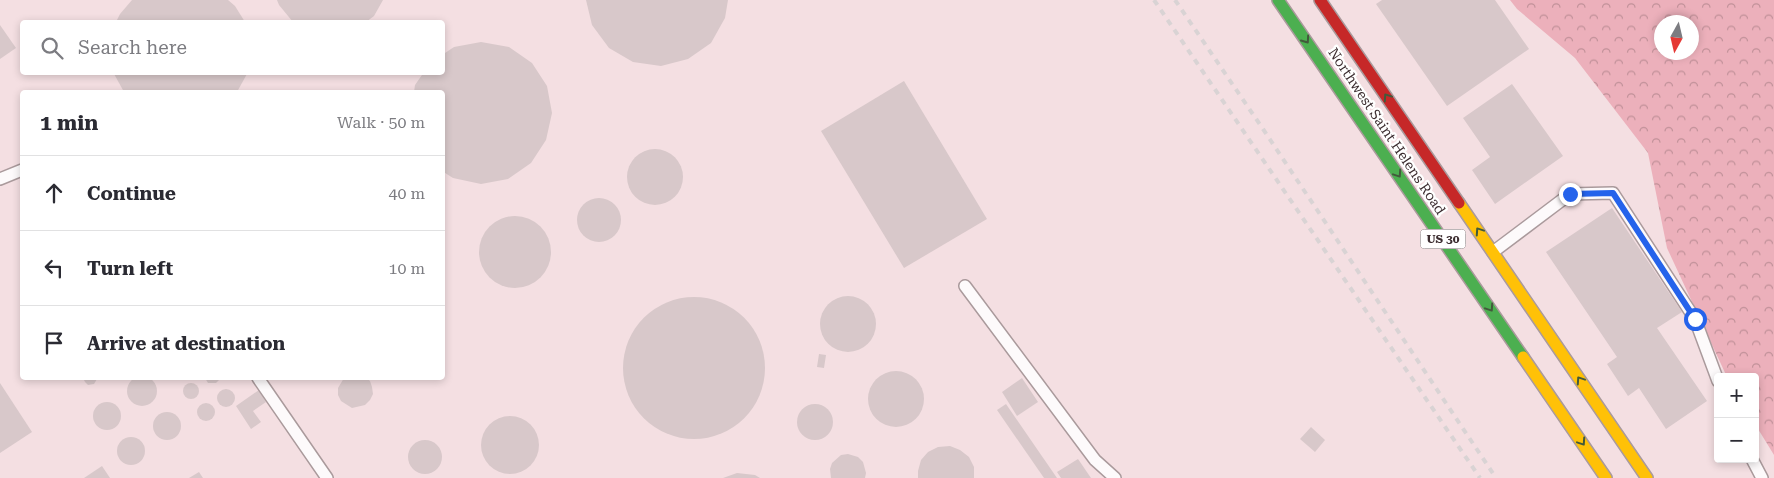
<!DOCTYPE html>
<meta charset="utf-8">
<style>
:root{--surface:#fff;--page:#f7f7f7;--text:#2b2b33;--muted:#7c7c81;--line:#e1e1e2}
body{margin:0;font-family:"Roboto Serif",serif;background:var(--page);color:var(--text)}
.controls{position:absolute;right:15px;bottom:15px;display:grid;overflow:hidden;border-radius:5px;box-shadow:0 2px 8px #0003}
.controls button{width:45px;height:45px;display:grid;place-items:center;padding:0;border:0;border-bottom:1px solid var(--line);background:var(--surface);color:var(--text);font:25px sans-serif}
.compass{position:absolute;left:1654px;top:15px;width:45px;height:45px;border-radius:50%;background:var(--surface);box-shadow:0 2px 8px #0003;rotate:188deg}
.stop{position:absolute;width:15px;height:15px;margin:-11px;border:4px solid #2563eb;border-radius:50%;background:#fff}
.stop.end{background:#2563eb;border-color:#fff;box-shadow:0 1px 5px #0008}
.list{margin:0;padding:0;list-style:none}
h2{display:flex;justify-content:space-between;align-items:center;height:65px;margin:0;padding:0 20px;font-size:21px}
h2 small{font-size:16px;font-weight:400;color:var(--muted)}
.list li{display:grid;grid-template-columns:32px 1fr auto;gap:15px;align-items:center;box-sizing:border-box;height:75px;padding:0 20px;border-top:1px solid var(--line)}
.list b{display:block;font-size:19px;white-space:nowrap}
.list em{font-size:16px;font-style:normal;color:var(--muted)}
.icon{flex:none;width:28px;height:28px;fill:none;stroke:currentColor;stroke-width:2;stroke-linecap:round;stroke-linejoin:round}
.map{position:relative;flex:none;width:1774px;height:478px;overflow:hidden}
.search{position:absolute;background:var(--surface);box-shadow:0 2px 8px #0003;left:20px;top:20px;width:425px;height:55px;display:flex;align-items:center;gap:12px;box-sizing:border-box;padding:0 18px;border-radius:5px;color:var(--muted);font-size:19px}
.panel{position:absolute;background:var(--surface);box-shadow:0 2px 8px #0003;left:20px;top:90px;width:425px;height:290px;border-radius:5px}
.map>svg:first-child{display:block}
.forest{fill:url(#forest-crowns);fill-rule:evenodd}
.building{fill:#d8c8ca}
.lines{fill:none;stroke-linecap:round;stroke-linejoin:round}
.lane-casing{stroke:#aa9a9c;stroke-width:14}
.fast-casing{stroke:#aa9a9c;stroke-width:14}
.slow-casing{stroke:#aa9a9c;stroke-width:14}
.jam-casing{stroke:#aa9a9c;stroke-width:14}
.lane{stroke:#fdfafb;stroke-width:11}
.fast{stroke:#4caf50;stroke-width:11}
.slow{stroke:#ffc107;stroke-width:11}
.jam{stroke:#c62828;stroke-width:11}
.rail{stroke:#d9d3d4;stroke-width:4;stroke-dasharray:6 6;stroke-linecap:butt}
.oneway{stroke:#425a3b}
.route{stroke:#2563eb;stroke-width:6}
.labels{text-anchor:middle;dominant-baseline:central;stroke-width:4.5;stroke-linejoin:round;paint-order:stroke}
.shield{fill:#fff;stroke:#766c6e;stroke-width:1}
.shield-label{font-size:12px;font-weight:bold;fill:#3c2d30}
.street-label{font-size:14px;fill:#3c2d30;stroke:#fff}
</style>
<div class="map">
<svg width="1774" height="478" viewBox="0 0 1774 478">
<defs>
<pattern id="forest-crowns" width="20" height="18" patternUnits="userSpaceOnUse" patternTransform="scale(1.25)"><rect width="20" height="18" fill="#ecb0bb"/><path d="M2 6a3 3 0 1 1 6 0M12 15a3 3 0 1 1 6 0" fill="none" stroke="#c09098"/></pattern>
</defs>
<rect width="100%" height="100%" fill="#f4dfe2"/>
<path class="forest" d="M 1510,0 L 1774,0 L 1774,455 L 1755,424 L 1755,377 L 1727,377 L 1667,248 L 1648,153 L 1575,58 L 1517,9 ZM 1662,22 L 1692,22 L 1692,52 L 1662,52 Z"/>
<g class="building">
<polygon points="132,0 228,0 235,6 245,22 116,22 120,14"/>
<polygon points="277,0 383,0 374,16 366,22 293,22 279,5"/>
<polygon points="586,0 728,0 725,18 711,43 688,59 661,66 633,62 609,48 592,25"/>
<polygon points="1382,0 1495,0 1529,49 1447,106 1376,4"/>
<polygon points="0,25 16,48 0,59"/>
<polygon points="481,42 509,47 532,63 547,86 552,113 546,140 531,163 508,179 481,184 453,178 442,171 442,92 414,92 415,85 424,72 442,72 442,55 454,47"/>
<polygon points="113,72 248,72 237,92 124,92"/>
<polygon points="904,81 987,219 904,268 821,131"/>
<polygon points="1512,84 1563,156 1495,204 1472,170 1490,157 1463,118"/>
<circle cx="655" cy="177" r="28"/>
<circle cx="599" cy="220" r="22"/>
<polygon points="1612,208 1682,312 1657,328 1707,401 1666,429 1639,388 1628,396 1607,364 1617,357 1546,252"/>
<circle cx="515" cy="252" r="36"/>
<circle cx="848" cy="324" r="28"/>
<circle cx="694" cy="368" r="71"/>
<polygon points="819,354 826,355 824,368 817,367"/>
<circle cx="896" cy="399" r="28"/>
<circle cx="142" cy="391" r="15"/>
<polygon points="83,378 97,378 97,379 94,384 88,385 85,382"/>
<polygon points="205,378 219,378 219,380 216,383 208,383"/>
<polygon points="344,378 366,378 370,381 372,387 373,394 370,400 365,405 352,408 341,401 338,395 338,388"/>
<polygon points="1022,378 1038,402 1017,416 1002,392"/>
<polygon points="0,383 32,432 0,453"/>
<circle cx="191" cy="391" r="8"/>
<circle cx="226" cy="398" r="9"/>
<polygon points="259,390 266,402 253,411 261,422 251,429 236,406"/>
<circle cx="107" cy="416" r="14"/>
<circle cx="206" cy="412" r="9"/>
<polygon points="1006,404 1057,478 1044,478 997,410"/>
<circle cx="815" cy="422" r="18"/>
<circle cx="167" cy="426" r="14"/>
<circle cx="510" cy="445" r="29"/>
<polygon points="1311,427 1325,440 1315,452 1300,439"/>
<circle cx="131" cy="451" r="14"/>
<circle cx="425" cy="457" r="17"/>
<polygon points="950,446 960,450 969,457 974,467 974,478 918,478 918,471 921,460 928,452 938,447"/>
<polygon points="848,454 858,457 863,462 866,473 865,478 831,478 830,469 832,463 841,455"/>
<polygon points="1078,459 1091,478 1061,478 1057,472"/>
<polygon points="102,466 110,478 84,478"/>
<polygon points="199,472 203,478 189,478"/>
<polygon points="737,473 755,475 760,478 723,478"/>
</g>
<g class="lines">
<g class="lane-casing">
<g id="lane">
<polyline points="0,179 22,170"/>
<polyline points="1493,252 1570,194 1613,193 1695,319 1718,381"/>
<polyline points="965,286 1095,460 1115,478"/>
<polyline points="258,378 327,478"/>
<polyline points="1752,459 1762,478"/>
</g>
</g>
<g class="fast-casing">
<polyline id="fast" points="1278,0 1523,357"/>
</g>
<g class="slow-casing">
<g id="slow">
<polyline points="1459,203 1647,478"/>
<polyline points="1523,357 1606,478"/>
</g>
</g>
<g class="jam-casing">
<polyline id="jam" points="1320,0 1459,203"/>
</g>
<use href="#lane" class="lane"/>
<use href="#fast" class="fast"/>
<use href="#slow" class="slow"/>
<use href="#jam" class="jam"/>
<g class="rail">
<polyline points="1154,0 1480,478"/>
<polyline points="1175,0 1263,129 1496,478"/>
</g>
</g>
<defs><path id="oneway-chevron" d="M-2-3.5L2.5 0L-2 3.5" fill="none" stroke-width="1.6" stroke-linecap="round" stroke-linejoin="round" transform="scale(1.25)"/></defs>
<g class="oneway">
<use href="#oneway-chevron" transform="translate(1306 40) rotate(55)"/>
<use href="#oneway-chevron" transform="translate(1387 97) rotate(-124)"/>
<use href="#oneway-chevron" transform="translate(1398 174) rotate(56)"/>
<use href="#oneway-chevron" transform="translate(1479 231) rotate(-124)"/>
<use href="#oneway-chevron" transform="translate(1490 308) rotate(56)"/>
<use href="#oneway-chevron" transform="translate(1580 380) rotate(-124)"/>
<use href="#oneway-chevron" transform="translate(1582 442) rotate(56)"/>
</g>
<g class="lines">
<polyline class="route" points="1570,194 1613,193 1695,319"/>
</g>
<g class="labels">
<rect class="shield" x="1420.5" y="229.5" width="45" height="19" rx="4"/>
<g class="shield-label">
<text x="1443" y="239">US 30</text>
</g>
<g class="street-label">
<text transform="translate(1387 131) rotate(56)">Northwest Saint Helens Road</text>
</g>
</g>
</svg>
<div class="controls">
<button>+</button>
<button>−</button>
</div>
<svg class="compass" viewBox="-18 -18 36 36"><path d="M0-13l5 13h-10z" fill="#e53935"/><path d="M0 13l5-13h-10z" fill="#7c7c81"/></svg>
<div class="stop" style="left:1695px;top:319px"></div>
<div class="stop end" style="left:1570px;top:194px"></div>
<div class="search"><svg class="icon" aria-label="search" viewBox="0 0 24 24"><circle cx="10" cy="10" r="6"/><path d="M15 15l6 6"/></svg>Search here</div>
<section class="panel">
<h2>1 min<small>Walk · 50 m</small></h2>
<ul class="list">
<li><svg class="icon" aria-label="ahead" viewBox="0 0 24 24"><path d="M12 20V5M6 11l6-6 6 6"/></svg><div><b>Continue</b></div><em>40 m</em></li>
<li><svg class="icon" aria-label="left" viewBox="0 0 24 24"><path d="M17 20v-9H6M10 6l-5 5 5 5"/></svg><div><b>Turn left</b></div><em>10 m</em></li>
<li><svg class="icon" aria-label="arrive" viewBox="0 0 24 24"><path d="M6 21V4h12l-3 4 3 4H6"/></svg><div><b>Arrive at destination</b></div></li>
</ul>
</section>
</div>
